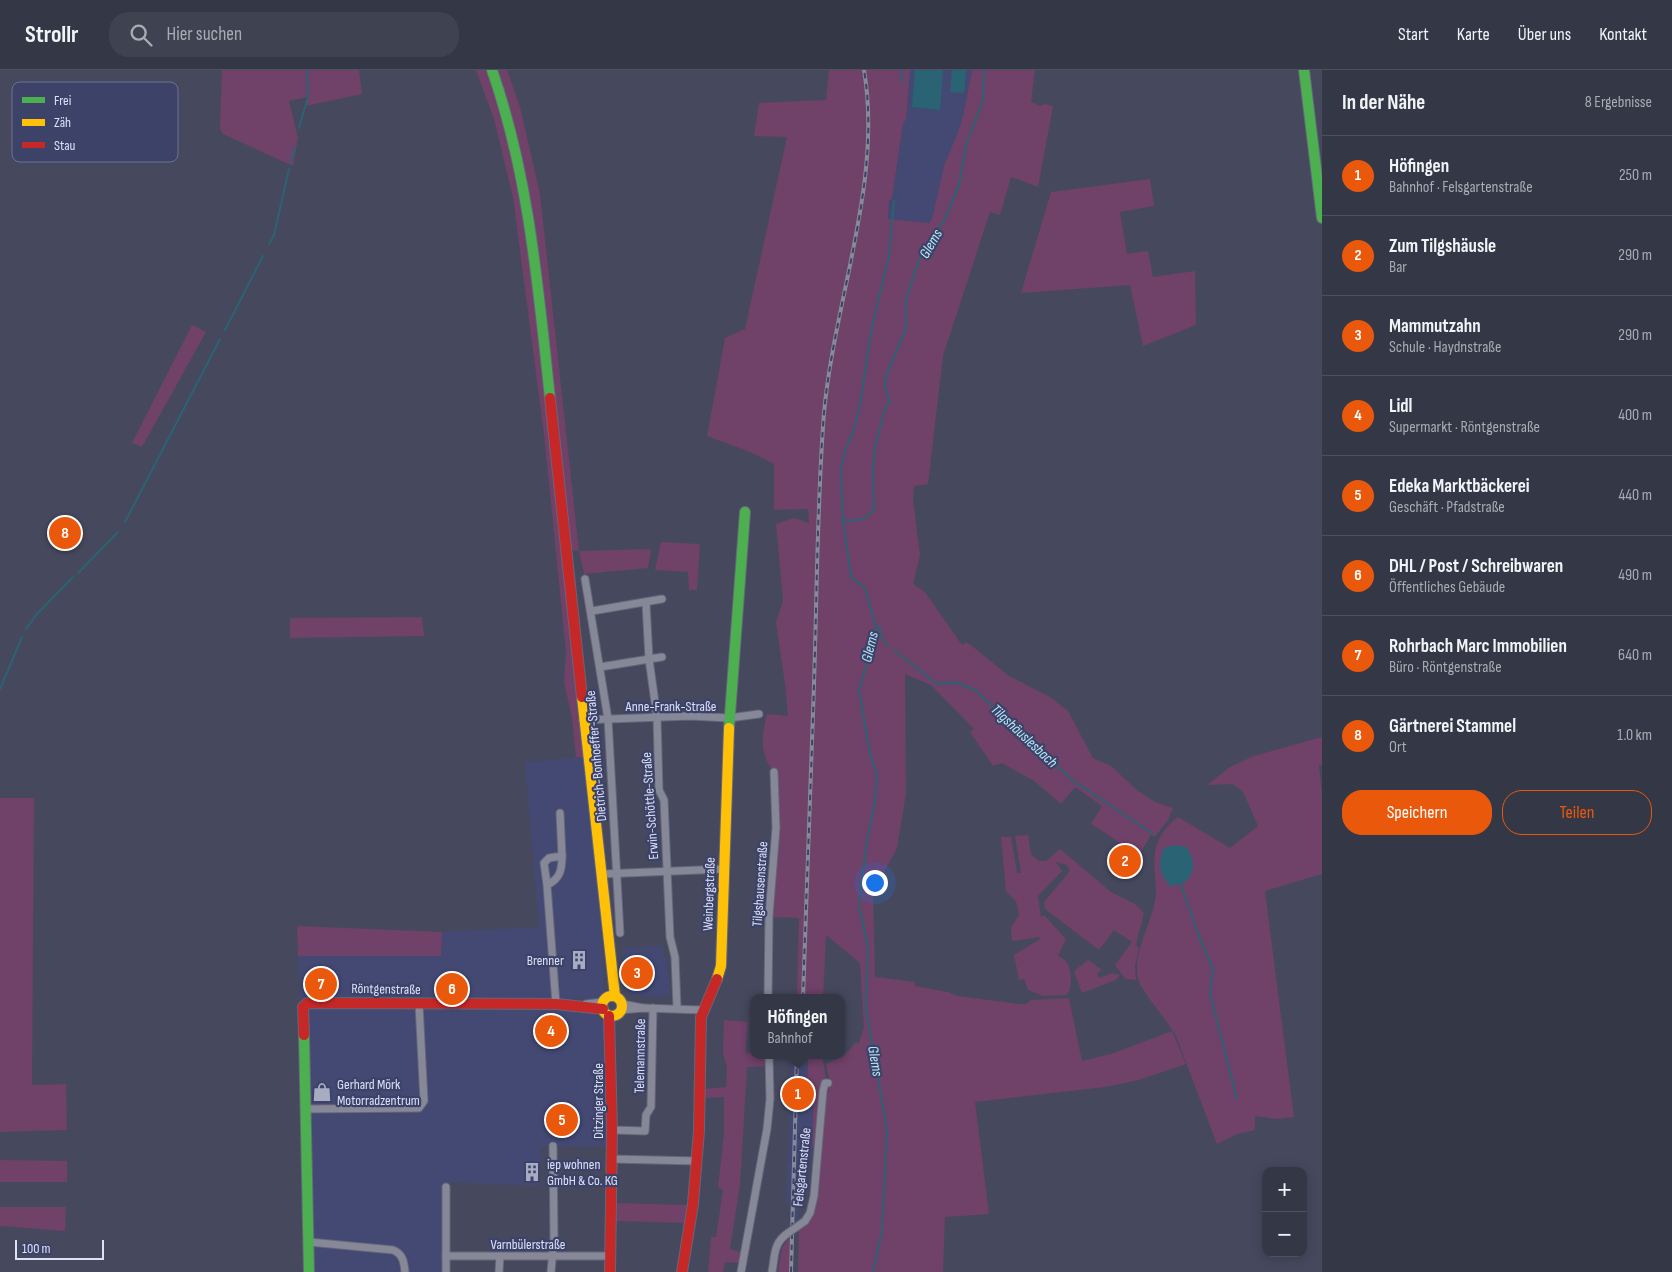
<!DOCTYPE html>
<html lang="de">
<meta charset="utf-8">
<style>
:root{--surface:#343746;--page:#3f4251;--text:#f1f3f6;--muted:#a9acb3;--line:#4e515f;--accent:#ea580c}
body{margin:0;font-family:"Sofia Sans Condensed",sans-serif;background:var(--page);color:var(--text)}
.controls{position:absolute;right:15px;bottom:15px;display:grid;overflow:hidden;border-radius:10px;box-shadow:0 2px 12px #0003}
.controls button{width:45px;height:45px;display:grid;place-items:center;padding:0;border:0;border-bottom:1px solid var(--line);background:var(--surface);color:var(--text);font:25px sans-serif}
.scale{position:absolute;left:15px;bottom:12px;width:89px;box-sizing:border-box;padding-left:5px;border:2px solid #dce1f8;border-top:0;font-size:14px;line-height:18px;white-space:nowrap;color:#dce1f8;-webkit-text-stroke:4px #3c4268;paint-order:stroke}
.you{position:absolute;left:874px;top:812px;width:18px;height:18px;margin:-12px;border:4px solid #fff;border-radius:50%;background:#1a73e8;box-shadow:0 0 0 8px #1a73e833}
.badge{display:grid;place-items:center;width:32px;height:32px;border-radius:50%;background:var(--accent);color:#fff;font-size:16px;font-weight:700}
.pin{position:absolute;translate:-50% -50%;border:2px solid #fff;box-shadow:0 1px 5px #0006}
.popup{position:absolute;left:750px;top:924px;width:95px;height:65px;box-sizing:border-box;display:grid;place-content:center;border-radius:10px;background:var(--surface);filter:drop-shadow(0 1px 4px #0005);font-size:16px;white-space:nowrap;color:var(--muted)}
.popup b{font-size:19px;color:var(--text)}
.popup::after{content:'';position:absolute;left:50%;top:100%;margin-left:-10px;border:10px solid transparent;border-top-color:var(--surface)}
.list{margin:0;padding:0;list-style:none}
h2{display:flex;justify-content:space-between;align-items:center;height:65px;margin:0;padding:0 20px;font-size:21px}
h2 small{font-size:16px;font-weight:400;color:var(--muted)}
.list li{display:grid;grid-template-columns:32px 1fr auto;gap:15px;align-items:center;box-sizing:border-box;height:80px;padding:0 20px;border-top:1px solid var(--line)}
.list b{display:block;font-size:19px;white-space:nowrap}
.list p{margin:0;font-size:16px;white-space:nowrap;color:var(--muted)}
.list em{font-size:16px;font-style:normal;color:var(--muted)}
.actions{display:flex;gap:10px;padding:15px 20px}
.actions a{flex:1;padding:11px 0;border:1px solid var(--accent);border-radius:20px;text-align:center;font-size:18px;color:var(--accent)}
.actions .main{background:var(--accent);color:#fff}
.icon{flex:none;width:28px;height:28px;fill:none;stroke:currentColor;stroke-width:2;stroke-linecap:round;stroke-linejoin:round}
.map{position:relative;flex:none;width:1322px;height:1202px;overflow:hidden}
header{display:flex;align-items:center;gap:30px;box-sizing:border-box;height:70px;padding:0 25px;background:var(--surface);border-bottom:1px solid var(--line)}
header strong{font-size:24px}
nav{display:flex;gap:28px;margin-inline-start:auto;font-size:18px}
.search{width:350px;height:45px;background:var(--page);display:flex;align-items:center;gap:12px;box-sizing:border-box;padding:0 18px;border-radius:20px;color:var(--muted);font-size:19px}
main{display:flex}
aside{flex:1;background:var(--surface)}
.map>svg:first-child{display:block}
.built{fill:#434973}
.green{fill:#704169}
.water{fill:#2a6373}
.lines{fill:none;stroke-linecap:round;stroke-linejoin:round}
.stream{stroke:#2a6373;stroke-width:2}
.street-casing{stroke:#646779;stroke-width:9}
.fast-casing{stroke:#646779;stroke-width:12}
.slow-casing{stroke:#646779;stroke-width:12}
.jam-casing{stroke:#646779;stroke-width:12}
.street{stroke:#868898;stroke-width:7}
.fast{stroke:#4caf50;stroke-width:10}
.slow{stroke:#ffc107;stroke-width:10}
.jam{stroke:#c62828;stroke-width:10}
.rail-casing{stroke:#878a99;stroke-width:4}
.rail{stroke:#3c4268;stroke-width:2;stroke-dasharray:5.5;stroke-linecap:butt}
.street-bridge-casing{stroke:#646779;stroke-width:9;stroke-linecap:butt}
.street-bridge{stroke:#868898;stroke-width:7}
.labels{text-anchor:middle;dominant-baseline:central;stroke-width:4.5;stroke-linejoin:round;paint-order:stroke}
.street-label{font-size:14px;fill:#dce1f8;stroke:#3c4268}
.poi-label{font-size:14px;fill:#dce1f8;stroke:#3c4268;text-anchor:start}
.water-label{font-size:15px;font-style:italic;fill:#b5eaf9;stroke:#3c4268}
.key{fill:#3c4268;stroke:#6c7293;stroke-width:1}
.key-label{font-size:14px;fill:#dce1f8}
</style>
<header>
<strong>Strollr</strong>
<div class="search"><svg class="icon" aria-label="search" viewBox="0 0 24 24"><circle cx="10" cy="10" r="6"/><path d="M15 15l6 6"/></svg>Hier suchen</div>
<nav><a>Start</a><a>Karte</a><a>Über uns</a><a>Kontakt</a></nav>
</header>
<main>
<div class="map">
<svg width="1322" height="1202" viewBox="0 0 1322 1202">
<rect width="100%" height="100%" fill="#46495e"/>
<g class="built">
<polygon points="910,0 972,0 960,57 944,96 932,149 929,153 888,149 889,131 892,128 903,53 906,50"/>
<polygon points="576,687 587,688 600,837 604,922 600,927 591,929 530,930 530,939 571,939 593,942 603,953 605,958 606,1076 541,1077 540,1116 447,1112 446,1202 309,1202 303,937 300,930 298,886 441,886 442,862 539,857 525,693"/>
<polygon points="663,876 663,887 667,888 670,926 634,927 623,914 622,878"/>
<polygon points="791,985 808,985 807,1022 814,1023 812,1088 802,1089 801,1133 798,1134 798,1152 790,1157 791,1133 786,1133"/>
</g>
<g class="green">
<polygon points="222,0 359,0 362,24 305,36 307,27 289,31 298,68 293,96 223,64 220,58"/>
<polygon points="476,0 507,0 520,37 540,124 579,481 651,479 648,498 584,504 579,481 567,480 587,688 576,687 572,648 564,612 566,582 544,364 513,127 494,49"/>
<path d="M 829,0 L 910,0 L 906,50 L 903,53 L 892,128 L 889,131 L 888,149 L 929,153 L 932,149 L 944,96 L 960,57 L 965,37 L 972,0 L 1035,0 L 1031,32 L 1040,36 L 1045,34 L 1053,36 L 1038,117 L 1011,107 L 1000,145 L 990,142 L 943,286 L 928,414 L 914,416 L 913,430 L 920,485 L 913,514 L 925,522 L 962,575 L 967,572 L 1009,606 L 1050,627 L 1068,641 L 1093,688 L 1111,696 L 1138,721 L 1155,732 L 1173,738 L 1168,750 L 1155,767 L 1151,765 L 1139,785 L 1091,754 L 1102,736 L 1075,717 L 1061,734 L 1034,711 L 1002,693 L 993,696 L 970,662 L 974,659 L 931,615 L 905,604 L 906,723 L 897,778 L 873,823 L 875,907 L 915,912 L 915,916 L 948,922 L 957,926 L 1020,934 L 1026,934 L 1031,930 L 1069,928 L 1082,991 L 1114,983 L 1172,961 L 1186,994 L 1139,1010 L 1105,1017 L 975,1032 L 989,1144 L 945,1147 L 943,1202 L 798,1202 L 799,1158 L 813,1145 L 818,1124 L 820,1092 L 812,1075 L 814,1023 L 807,1023 L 808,985 L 822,985 L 828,1023 L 830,1013 L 826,994 L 844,986 L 855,973 L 859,973 L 864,958 L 860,893 L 826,865 L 823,928 L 797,928 L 799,848 L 772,847 L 775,805 L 772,700 C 759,681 762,665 767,644 L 788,646 L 785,614 L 776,552 L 783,531 L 776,454 L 794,448 L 809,453 L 808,439 L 774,440 L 774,394 L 750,382 L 707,366 L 725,268 L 745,259 L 787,67 L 754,66 L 759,33 L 826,30 Z"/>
<polygon points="1150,109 1154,136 1120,142 1127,184 1148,181 1153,207 1195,201 1196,255 1143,276 1130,215 1021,223 1051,122"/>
<polygon points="192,255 206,262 142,377 132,373"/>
<polygon points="661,472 700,474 697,520 689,520 688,502 655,500"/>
<polygon points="422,547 424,566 290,568 290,548"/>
<path d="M 1322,667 L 1322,695 L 1319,695 L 1322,724 L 1322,804 L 1265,821 L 1294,1047 L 1278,1049 L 1255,1046 L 1255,1060 L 1237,1064 L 1217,1074 L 1176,966 C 1168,951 1141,921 1138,909 C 1132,880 1154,852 1156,823 C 1156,809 1153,795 1155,781 C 1158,767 1167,755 1178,747 L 1230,778 L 1258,756 L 1243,722 L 1233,714 L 1207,715 L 1230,697 L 1254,686 Z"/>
<polygon points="0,728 34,728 32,1015 66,1014 67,1060 0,1062"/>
<path d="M 1028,765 L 1031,784 L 1039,791 L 1046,791 L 1060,779 L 1111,822 L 1135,834 L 1144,843 L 1136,874 L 1134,873 L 1139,878 L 1135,896 L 1136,910 L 1125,909 L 1115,895 L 1132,872 L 1114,860 L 1099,880 L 1045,839 L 1044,832 L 1070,801 L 1067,795 L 1056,792 L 1062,801 L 1038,826 L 1041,847 L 1044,845 L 1066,869 L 1058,886 C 1072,891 1072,907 1070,920 L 1066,925 L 1043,926 L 1028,920 L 1024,909 L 1019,910 L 1014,885 L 1039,870 L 1040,867 L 1012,871 L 1011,857 L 1019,845 L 1016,831 L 1006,821 L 1001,767 L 1011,767 L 1017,803 L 1021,803 L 1015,766 Z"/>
<polygon points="297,856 442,862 441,886 298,886"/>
<polygon points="1088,890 1102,900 1097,903 1099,908 1112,903 1120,905 1116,910 1082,923 1074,901"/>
<polygon points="724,950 748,952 745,983 766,985 767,996 747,997 740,1115 730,1179 743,1183 740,1193 725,1192 723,1202 708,1202 711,1167 716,1167 723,1120 718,1117 724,1064 724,1027 704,1028 704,1019 726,1017 727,998 723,983"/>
<polygon points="0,1090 67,1091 67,1112 0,1112"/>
<polygon points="615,1133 689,1135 687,1153 615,1151"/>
<polygon points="0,1137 66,1137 65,1161 0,1156"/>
<polygon points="791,1165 790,1202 778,1202 782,1178"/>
</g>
<g class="water">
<polygon points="915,0 943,0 940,40 912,37"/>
<polygon points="952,0 966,0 964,23 950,22"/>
<path d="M 1175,775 L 1187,777 C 1198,796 1194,815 1170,816 C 1159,804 1157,793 1164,778 Z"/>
</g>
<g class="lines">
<g class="stream">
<polyline points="901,0 902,12"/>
<polyline points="299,58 308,27 307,0"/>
<polyline points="291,92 295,77"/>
<polyline points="269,174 274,165 289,99"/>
<polyline points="225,260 263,186"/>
<polyline points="843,451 841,402 844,384 855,356 860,335 872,256 889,186 894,131"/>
<polyline points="125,452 220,269"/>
<polyline points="78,503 118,462"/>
<polyline points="876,558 880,557 880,565 888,576"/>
<polyline points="26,559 36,545 73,507"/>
<polyline points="894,580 937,614 956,612 975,620 1071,709 1153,764"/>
<polyline points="0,619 22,567"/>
<polyline points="1181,815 1198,864 1213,899 1210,924 1237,1029"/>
<polyline points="873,1202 882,1161 887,1060 866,940 868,876 859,837 867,770 875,732 877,705 870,684 859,621 876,558 865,518 851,507 843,451 862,450 874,440 873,401 875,377 885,338 890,332 885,318 886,306 906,258 906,229 919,190 945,149 959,115 966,75 983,30 984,0"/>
</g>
<g class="street-casing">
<g id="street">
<polyline points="585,509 608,649 620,863"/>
<polyline points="646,533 649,589 657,647 659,720 664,730 670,867 675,887 677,938"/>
<polyline points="592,541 662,529"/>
<polyline points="600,597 662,587"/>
<polyline points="583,650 690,646 729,648 759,644"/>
<polyline points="560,743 562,786"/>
<polyline points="602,804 724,799"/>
<path d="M 547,815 L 544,793 L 549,788 L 562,786 C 562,800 560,809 547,815 L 556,934"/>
<polyline points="768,928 769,846 776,758 774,702"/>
<polyline points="586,934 603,932"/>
<polyline points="622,934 643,938"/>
<polyline points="621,940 643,938 702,940"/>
<polyline points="306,1039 419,1038 424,1031 419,934"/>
<polyline points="612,1060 645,1061 646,1045 651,1037 653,938"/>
<polyline points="611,1089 697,1091"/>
<polyline points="446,1117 446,1202"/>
<polyline points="805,1151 810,1143 814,1126 823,1021 825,1013 828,1013"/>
<path d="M 309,1172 L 393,1180 C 403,1184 404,1192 405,1202"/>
<polyline points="446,1186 610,1186"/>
<polyline points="499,1202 500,1186"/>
<polyline points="551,1202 554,1168 553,1076"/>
<polyline points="741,1202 767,1059 770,1029 769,985"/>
<path d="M 772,1202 C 775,1186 773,1173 788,1163"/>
</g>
</g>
<g class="fast-casing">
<g id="fast">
<path d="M 492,0 C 529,106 538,217 550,328"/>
<polyline points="1304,0 1322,148"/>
<polyline points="729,658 745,442"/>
<polyline points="304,965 309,1202"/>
</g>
</g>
<g class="slow-casing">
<g id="slow">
<polyline points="582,627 615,926"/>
<polyline points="717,909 721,896 729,658"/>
<circle cx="612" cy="936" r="10"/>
</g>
</g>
<g class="jam-casing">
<g id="jam">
<polyline points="550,328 582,627"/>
<polyline points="609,946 612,1060 610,1202"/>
<polyline points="304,965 303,937 308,933 556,934 603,939"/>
<polyline points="682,1202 693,1134 699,1061 701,947 717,909"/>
</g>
</g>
<use href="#street" class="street"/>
<use href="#fast" class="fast"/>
<use href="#slow" class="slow"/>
<use href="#jam" class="jam"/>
<g class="rail-casing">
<g id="rail">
<path d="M 803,928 C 806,823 811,719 814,614 C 817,524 817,433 824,343 C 834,231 883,111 864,0"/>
<polyline points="791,1202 797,985"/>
</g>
</g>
<use href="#rail" class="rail"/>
<g class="street-bridge-casing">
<polyline id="street-bridge" points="788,1163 805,1151"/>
</g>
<use href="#street-bridge" class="street-bridge"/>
</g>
<defs>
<g id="building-bare" transform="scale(1.5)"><path d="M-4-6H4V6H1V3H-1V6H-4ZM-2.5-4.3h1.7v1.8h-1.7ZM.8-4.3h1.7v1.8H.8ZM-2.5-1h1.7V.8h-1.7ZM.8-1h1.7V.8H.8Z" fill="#a8acc2" stroke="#3c4268" stroke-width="2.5" paint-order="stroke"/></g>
<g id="shop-bare" transform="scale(1.5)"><path d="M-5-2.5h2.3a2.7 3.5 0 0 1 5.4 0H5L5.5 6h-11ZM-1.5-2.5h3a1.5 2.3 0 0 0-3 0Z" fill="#a8acc2" stroke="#3c4268" stroke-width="2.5" paint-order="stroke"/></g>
</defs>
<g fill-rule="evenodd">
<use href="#building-bare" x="579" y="890"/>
<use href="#shop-bare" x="322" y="1022"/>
<use href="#building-bare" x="532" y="1102"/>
</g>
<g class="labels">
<g class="street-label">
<text x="671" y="636">Anne-Frank-Straße</text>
<text transform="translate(596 686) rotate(-95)">Dietrich-Bonhoeffer-Straße</text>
<text transform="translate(650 736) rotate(-94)">Erwin-Schöttle-Straße</text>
<text transform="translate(760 814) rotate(-86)">Tilgshausenstraße</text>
<text transform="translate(709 824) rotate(-88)">Weinbergstraße</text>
<text transform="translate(386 919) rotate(1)">Röntgenstraße</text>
<text transform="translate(640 986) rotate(-89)">Telemannstraße</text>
<text transform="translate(598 1031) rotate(-90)">Ditzinger Straße</text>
<text transform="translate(802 1097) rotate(-84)">Felsgartenstraße</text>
<text x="528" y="1174">Varnbülerstraße</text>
</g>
<g class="poi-label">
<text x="564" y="890" text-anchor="end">Brenner</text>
<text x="337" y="1014">Gerhard Mörk<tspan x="337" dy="16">Motorradzentrum</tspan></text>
<text x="547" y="1094">iep wohnen<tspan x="547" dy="16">GmbH &amp; Co. KG</tspan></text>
</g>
<g class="water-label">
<text transform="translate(931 174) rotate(-60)">Glems</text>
<text transform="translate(870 577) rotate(-76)">Glems</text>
<text transform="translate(1024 666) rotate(43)">Tilgshäuslesbach</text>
<text transform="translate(875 991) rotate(80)">Glems</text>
</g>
</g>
<rect x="12" y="12" width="166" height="80" rx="8" class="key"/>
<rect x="22" y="27" width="23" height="6" fill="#4caf50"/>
<rect x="22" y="49" width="23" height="7" fill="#ffc107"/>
<rect x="22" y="72" width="23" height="6" fill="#c62828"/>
<g class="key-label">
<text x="54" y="35">Frei</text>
<text x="54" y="57">Zäh</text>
<text x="54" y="80">Stau</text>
</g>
</svg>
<div class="controls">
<button>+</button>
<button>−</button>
</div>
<div class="scale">100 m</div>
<div class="you"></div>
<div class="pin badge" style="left:798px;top:1024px">1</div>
<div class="popup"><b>Höfingen</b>Bahnhof</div>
<div class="pin badge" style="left:1125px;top:791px">2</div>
<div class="pin badge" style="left:637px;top:903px">3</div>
<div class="pin badge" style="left:551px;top:961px">4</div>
<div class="pin badge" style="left:562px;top:1050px">5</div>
<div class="pin badge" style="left:452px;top:919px">6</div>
<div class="pin badge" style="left:321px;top:914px">7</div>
<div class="pin badge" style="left:65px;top:463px">8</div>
</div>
<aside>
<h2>In der Nähe<small>8 Ergebnisse</small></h2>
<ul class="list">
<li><span class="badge">1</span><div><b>Höfingen</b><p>Bahnhof · Felsgartenstraße</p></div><em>250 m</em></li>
<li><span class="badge">2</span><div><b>Zum Tilgshäusle</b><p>Bar</p></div><em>290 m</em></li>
<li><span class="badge">3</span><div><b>Mammutzahn</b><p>Schule · Haydnstraße</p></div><em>290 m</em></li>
<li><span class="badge">4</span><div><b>Lidl</b><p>Supermarkt · Röntgenstraße</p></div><em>400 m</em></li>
<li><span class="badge">5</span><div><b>Edeka Marktbäckerei</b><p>Geschäft · Pfadstraße</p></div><em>440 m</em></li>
<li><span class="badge">6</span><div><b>DHL / Post / Schreibwaren</b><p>Öffentliches Gebäude</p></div><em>490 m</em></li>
<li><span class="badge">7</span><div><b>Rohrbach Marc Immobilien</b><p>Büro · Röntgenstraße</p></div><em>640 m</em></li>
<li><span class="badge">8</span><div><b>Gärtnerei Stammel</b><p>Ort</p></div><em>1.0 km</em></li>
</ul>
<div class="actions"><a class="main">Speichern</a><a>Teilen</a></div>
</aside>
</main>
